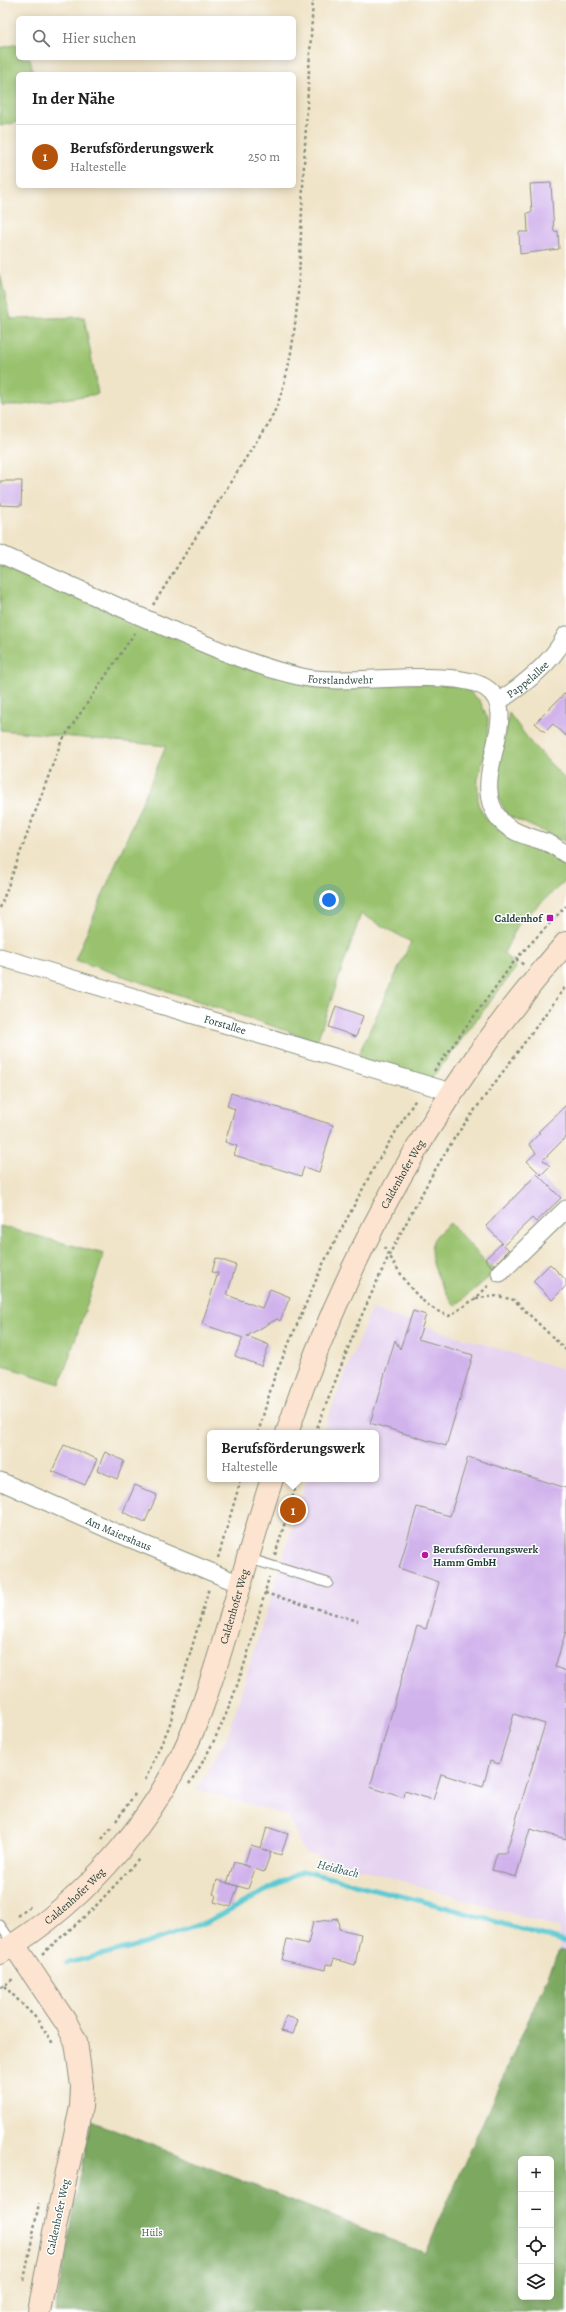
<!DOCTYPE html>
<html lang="de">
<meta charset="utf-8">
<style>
:root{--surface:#fff;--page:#f6f6f6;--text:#222;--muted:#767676;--line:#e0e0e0;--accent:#b45309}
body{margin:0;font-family:Alegreya,serif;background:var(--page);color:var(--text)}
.controls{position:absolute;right:12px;bottom:12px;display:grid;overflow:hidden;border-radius:6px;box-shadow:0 2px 10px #0003}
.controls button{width:36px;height:36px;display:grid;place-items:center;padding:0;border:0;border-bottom:1px solid var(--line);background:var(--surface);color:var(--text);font:20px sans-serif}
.you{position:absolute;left:329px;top:900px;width:14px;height:14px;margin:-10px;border:3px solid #fff;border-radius:50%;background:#1a73e8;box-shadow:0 0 0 6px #1a73e833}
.badge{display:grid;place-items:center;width:26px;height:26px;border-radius:50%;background:var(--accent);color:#fff;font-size:13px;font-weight:700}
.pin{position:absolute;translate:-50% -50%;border:2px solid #fff;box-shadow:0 1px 4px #0006}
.popup{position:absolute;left:207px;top:1430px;width:172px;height:52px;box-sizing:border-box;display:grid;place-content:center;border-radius:6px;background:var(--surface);filter:drop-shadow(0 1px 3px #0005);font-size:13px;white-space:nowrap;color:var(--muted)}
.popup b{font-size:15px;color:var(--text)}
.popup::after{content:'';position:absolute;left:50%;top:100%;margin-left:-8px;border:8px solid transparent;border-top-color:var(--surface)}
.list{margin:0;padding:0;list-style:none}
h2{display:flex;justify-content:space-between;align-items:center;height:52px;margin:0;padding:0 16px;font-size:17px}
h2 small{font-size:13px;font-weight:400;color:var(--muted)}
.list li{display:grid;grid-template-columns:26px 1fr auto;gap:12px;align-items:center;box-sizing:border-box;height:64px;padding:0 16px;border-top:1px solid var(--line)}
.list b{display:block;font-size:15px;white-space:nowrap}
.list p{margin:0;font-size:13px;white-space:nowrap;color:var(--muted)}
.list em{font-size:13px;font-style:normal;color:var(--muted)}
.icon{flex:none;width:22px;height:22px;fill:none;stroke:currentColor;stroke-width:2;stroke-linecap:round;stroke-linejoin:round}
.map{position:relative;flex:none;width:566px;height:2312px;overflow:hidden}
.search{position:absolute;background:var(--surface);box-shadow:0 2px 10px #0003;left:16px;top:16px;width:280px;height:44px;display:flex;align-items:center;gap:10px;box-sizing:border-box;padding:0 14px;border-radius:6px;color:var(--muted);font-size:15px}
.panel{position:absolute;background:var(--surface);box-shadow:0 2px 10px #0003;left:16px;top:72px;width:280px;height:116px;border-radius:6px}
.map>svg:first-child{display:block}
.built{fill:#e5d3f0}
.green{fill:#9ac26e;stroke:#5c8051}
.forest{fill:#7ba861;stroke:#4d724a;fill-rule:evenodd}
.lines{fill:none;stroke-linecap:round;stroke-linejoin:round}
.stream{stroke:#5cc9d2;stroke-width:5}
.building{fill:#d1b3ec}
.lane-casing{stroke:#88907e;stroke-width:11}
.street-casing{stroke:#88907e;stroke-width:19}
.secondary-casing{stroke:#88907e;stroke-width:24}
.path{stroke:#88907e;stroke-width:2.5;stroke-dasharray:3 3;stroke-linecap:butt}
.lane{stroke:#fff;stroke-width:9}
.street{stroke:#fff;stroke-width:17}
.secondary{stroke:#fde4d0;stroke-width:22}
.poi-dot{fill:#b5179e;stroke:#fff;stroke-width:1.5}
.labels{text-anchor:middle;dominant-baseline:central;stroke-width:3;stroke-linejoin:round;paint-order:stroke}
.street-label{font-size:11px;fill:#1f3d34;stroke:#fff}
.poi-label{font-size:11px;font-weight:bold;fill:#1f3d34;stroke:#fff;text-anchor:end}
.park-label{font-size:11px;fill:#446545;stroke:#fff}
.water-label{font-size:12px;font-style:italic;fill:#2e605c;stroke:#fff}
</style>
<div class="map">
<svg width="566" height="2312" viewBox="0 0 566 2312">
<rect width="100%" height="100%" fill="#fff"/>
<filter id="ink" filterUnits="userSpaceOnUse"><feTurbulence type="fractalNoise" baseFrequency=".025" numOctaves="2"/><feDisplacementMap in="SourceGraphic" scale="8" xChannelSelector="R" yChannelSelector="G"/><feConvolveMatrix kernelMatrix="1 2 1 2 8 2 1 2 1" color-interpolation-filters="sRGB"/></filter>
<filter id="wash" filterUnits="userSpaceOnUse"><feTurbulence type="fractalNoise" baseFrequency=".012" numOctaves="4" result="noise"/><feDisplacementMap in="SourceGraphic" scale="16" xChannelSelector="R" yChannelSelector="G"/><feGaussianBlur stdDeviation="0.9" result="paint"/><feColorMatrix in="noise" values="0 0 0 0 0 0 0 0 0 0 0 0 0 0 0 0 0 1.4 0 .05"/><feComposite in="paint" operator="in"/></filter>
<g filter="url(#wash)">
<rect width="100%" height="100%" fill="#f0e4c8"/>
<polygon class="built" points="371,1309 566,1370 566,1952 559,1950 560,1928 304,1852 288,1816 197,1789 228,1735 307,1479 376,1479 376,1433 322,1433"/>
<g class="green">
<polygon points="18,44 18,58 30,58 33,74 18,74 18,122 0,126 0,48"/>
<polygon points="0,274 11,319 84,317 98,394 23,405 1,405"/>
<polygon points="0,560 291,677 464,686 480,701 488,719 487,743 478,779 478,804 487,820 516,840 552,853 566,869 566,880 519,923 504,953 516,968 422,1091 392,1080 358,1055 411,942 361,914 317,1041 75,960 166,746 0,730"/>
<polygon points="509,713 531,743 566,780 566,842 507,815 498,797 495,783 497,766"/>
<path d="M 450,1223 L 495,1272 L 455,1306 C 445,1291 425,1260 433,1241 C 435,1235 445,1228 450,1223 Z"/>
<polygon points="0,1226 104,1254 60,1384 0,1365"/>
</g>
<path class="forest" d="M 559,1950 L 566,1952 L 566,2312 L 55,2312 L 91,2121 L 425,2253 ZM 521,2159 L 551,2159 L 551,2297 L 521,2297 Z"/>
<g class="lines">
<polyline class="stream" points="68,1963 144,1944 207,1922 303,1871 445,1907 566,1942"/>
</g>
<g id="blocks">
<g class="building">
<polygon points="551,183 554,232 558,231 559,249 520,254 519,232 528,232 527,213 532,212 530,184"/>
<polygon points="0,481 22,481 21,506 0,505"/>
<polygon points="566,692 566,736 553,724 545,732 535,723"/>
<polygon points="336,1006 363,1016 356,1037 329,1027"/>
<polygon points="231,1093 333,1125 319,1172 304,1167 301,1176 234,1155 237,1146 225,1142 235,1109 227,1106"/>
<polygon points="566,1105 566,1137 543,1160 550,1166 541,1175 527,1161 536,1153 529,1144 540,1133 538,1132"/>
<polygon points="537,1174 561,1198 536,1222 532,1218 504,1245 509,1250 492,1267 485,1259 502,1243 486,1226"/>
<polygon points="216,1258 236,1265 227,1295 262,1308 270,1289 290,1297 280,1321 277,1319 247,1336 269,1345 261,1366 235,1356 243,1338 202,1324 218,1273 212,1272"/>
<polygon points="550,1264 566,1280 566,1286 552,1300 533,1281"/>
<polygon points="413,1311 426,1315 418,1339 473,1355 446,1446 370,1423 395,1340 400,1349"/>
<polygon points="64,1445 97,1459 85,1485 52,1471"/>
<polygon points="105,1452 124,1461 117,1479 97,1470"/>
<polygon points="468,1457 566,1488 566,1631 555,1667 566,1671 566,1839 530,1829 516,1877 492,1870 497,1853 506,1853 545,1724 514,1714 499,1764 490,1761 483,1787 441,1774 433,1800 405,1791 404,1798 370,1787 417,1626 426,1629 439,1582 399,1568 417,1507 450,1516"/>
<polygon points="135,1485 157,1495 145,1522 123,1512"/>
<polygon points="267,1827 288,1834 281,1855 262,1849 271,1852 264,1872 255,1869 248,1889 227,1883 234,1862 250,1867 244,1865 251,1845 261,1848"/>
<polygon points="217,1880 238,1886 231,1907 214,1902 216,1895 213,1894"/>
<polygon points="338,1919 339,1929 361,1934 355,1965 334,1959 332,1965 326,1964 325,1970 282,1960 287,1939 308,1944 313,1922"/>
<polygon points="286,2016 298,2020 293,2034 281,2031"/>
</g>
</g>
</g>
<g filter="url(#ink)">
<use href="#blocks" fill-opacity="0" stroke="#88907e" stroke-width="1"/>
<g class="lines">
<g class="lane-casing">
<g id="lane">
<polyline points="247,1558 328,1583"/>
<polyline points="0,1925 14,1945"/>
</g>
</g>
<g class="street-casing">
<g id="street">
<path id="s1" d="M 0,554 C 58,580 116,606 174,631 C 216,649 257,667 302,677 C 348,687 454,666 486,688 C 526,715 464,779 501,821 C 514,835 534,837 550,844 C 556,847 561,851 566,854"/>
<path id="s2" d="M 499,701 C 525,684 552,663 566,635"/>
<path id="s3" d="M 0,957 L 451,1092"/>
<polyline points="500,1273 566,1209"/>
<path id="s4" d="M 0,1481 L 119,1534 L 240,1584"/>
</g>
</g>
<g class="secondary-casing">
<g id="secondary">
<path id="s5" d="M 287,1433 C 346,1253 441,1086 566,943"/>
<polyline points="14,1945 67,2024 76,2042 82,2086 81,2107 54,2232 39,2312"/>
<path id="s6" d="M 0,1953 C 90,1899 163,1812 200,1713 C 228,1637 246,1557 272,1479"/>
</g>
</g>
<g class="path">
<path d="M 153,605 L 273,415 C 299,357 299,273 302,209 C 305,139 309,70 313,0"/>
<polyline points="0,908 61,742 136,631"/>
<polyline points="516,959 524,965"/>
<polyline points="434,1071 516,959 566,906"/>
<path d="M 384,1247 C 402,1275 415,1304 449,1316 L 476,1298 L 489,1285"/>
<polyline points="476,1298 498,1296 514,1300 566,1350"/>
<polyline points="258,1433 274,1378 323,1264 377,1162 416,1099"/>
<polyline points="315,1433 356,1328 389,1255 432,1175 455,1137 566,986"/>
<polyline points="275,1555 298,1479"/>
<polyline points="218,1558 241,1479"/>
<polyline points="265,1593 358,1621"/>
<polyline points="145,1780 169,1727 209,1588"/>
<path d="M 189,1784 C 231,1721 250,1649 269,1577"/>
<polyline points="116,1821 135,1794"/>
<polyline points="102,1839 111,1828"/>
<polyline points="18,1916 31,1906"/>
<polyline points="42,1954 92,1910 140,1858"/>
<polyline points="0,1986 4,1986 14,1978"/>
<polyline points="4,1986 37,2019 54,2045"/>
<polyline points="24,2280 39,2203"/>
</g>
<use href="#lane" class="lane"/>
<use href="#street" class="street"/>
<use href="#secondary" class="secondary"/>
</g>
</g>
<g class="poi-dot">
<rect x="546" y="914" width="8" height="8" rx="2"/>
<circle cx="425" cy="1555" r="4"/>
</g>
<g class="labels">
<g class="street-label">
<text stroke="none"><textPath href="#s1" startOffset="365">Forstlandwehr</textPath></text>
<text stroke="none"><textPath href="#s2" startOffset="36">Pappelallee</textPath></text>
<text stroke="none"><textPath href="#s3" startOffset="235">Forstallee</textPath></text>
<text stroke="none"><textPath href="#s5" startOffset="284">Caldenhofer Weg</textPath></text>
<text stroke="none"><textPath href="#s4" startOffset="130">Am Maiershaus</textPath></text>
<text stroke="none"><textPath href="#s6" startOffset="430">Caldenhofer Weg</textPath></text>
<text stroke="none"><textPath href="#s6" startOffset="94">Caldenhofer Weg</textPath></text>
<text transform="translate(58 2217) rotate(-78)">Caldenhofer Weg</text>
</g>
<g class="poi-label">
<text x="542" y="918">Caldenhof</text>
<text x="433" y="1549" text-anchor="start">Berufsförderungswerk<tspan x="433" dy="13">Hamm GmbH</tspan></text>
</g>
<g class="park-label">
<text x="152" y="2232">Hüls</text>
</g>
<g class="water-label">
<text transform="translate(338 1869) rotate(14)">Heidbach</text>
</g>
</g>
</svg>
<div class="controls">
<button>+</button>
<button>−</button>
<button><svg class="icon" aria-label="locate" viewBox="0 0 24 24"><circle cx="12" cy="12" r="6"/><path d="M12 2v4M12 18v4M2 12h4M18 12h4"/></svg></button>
<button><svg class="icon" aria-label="layers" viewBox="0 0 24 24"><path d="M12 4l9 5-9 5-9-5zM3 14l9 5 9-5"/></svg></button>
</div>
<div class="you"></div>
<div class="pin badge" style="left:293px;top:1510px">1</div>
<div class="popup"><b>Berufsförderungswerk</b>Haltestelle</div>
<div class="search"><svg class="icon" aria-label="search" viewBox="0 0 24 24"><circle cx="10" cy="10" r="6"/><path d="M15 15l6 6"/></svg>Hier suchen</div>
<section class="panel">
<h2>In der Nähe<small></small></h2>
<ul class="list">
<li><span class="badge">1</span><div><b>Berufsförderungswerk</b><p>Haltestelle</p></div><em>250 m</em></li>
</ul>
</section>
</div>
